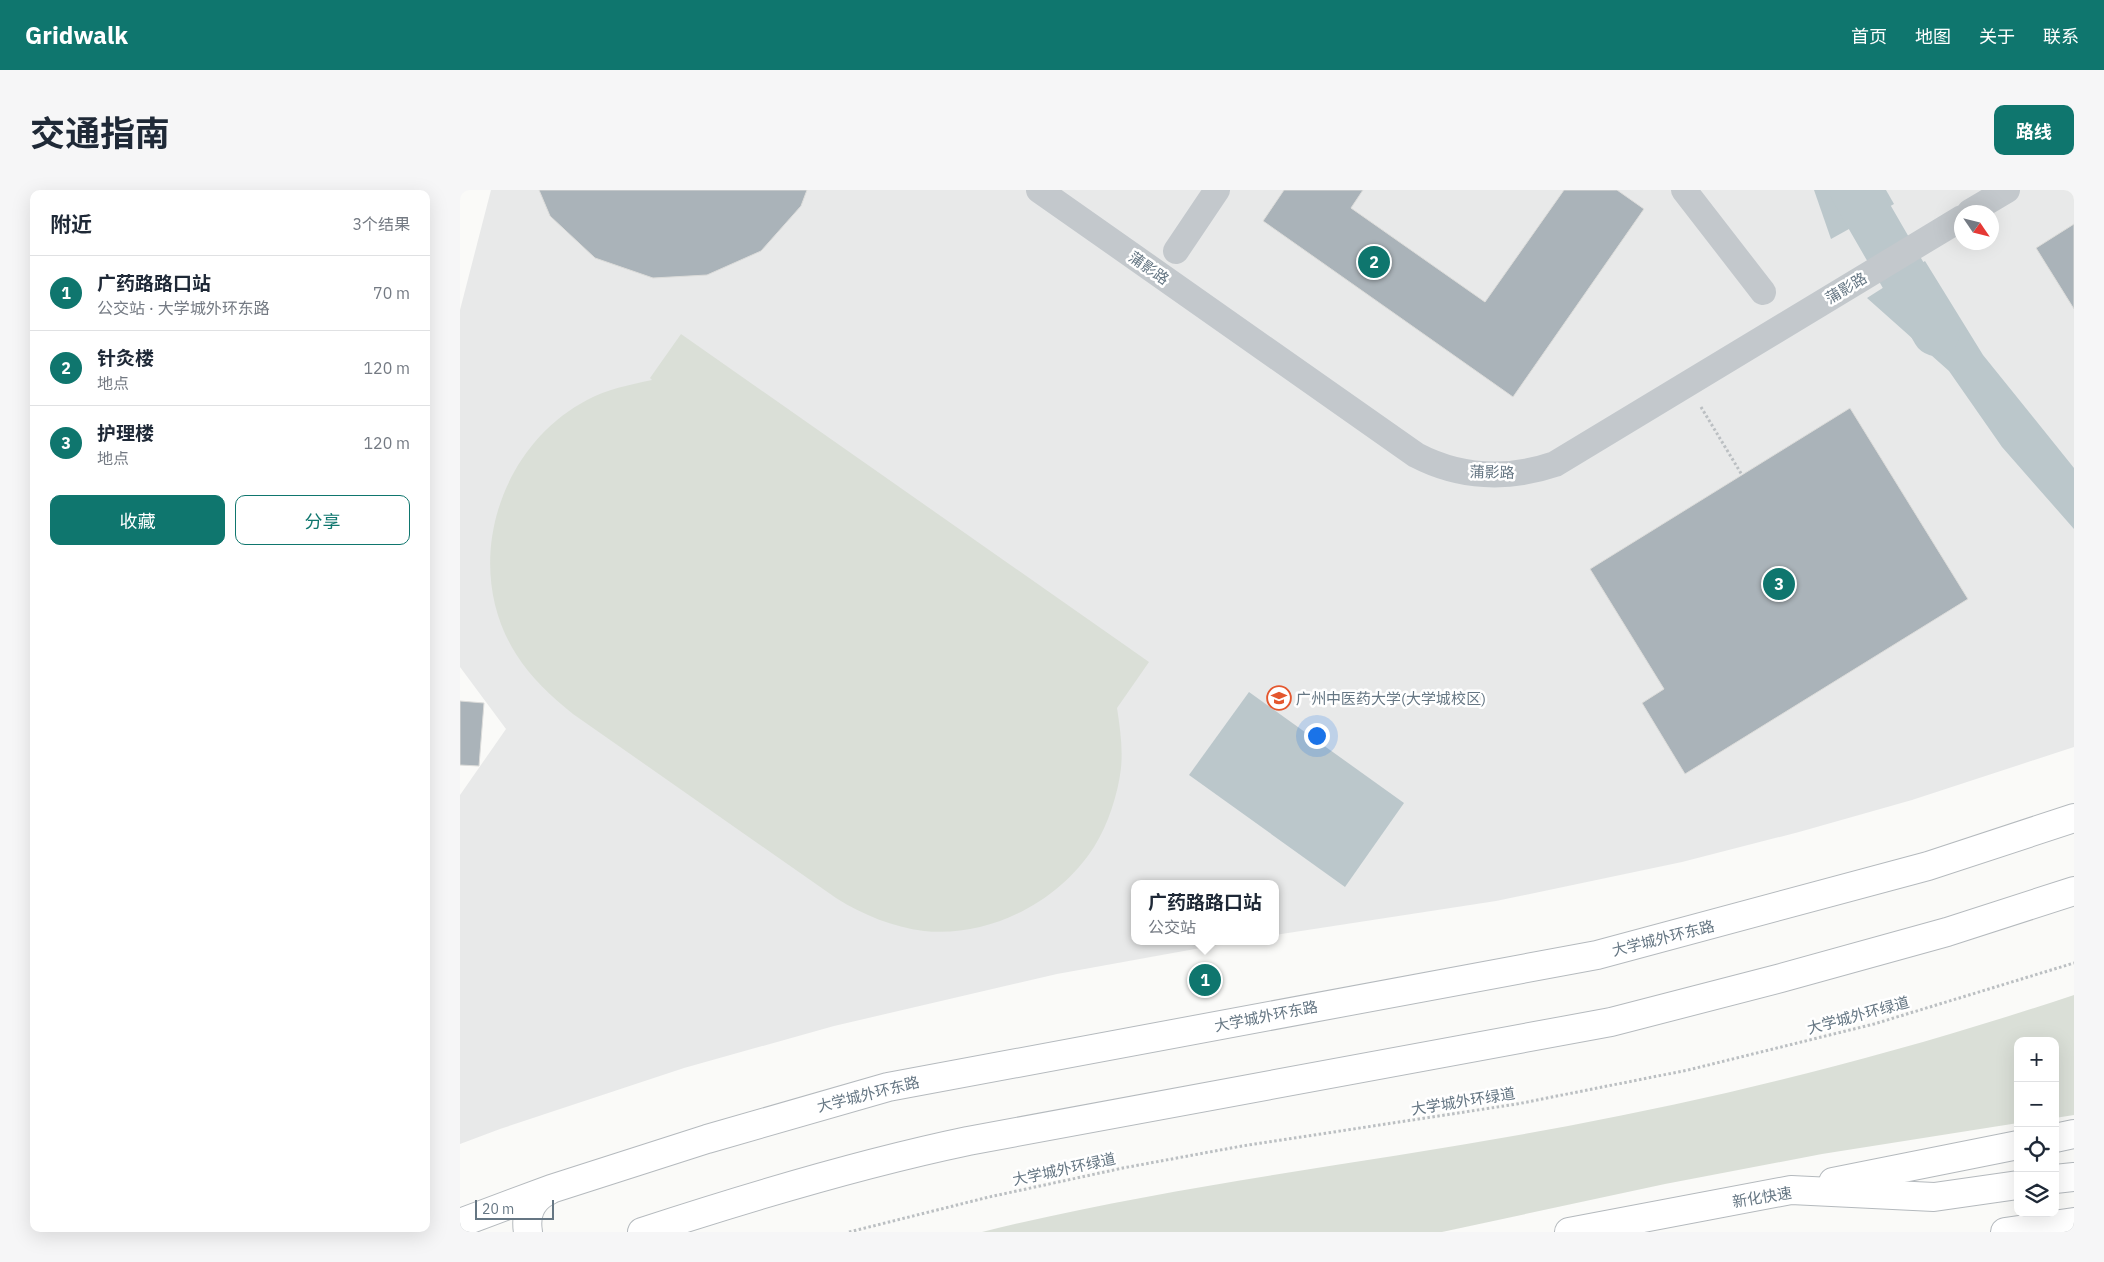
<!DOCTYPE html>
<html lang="zh">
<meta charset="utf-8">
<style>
:root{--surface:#fff;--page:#f6f6f7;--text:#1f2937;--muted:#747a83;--line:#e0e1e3;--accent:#0f766e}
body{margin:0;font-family:"IBM Plex Sans","Noto Sans SC",sans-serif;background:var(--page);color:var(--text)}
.controls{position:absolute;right:15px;bottom:15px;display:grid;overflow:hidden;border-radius:10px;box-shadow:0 5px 20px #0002}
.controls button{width:45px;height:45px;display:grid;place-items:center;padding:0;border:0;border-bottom:1px solid var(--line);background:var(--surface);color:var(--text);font:25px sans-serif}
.compass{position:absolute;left:1494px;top:15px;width:45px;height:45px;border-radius:50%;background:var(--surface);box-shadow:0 5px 20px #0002;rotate:125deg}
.scale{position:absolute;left:15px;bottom:12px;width:79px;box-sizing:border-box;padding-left:5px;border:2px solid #657683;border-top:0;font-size:14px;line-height:18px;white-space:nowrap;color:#657683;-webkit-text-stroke:4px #fff;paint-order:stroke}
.you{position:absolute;left:856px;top:545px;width:18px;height:18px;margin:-12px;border:4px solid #fff;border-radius:50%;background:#1a73e8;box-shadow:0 0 0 8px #1a73e833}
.badge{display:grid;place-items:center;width:32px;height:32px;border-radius:50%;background:var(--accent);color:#fff;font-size:16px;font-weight:700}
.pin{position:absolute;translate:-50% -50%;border:2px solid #fff;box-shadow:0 1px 5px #0006}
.popup{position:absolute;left:671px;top:690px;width:148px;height:65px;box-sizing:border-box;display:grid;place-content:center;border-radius:10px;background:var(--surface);filter:drop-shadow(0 1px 4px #0005);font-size:16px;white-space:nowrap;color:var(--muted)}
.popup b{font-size:19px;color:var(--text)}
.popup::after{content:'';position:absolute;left:50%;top:100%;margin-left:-10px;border:10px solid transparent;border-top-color:var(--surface)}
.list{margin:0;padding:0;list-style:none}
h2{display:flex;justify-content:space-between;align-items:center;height:65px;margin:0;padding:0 20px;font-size:21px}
h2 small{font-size:16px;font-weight:400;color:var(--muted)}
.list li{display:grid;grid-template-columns:32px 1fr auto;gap:15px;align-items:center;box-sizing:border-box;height:75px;padding:0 20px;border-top:1px solid var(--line)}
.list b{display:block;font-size:19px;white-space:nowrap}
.list p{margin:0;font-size:16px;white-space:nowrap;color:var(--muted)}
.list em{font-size:16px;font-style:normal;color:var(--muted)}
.actions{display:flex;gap:10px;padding:15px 20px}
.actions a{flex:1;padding:11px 0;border:1px solid var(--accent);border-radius:10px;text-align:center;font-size:18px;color:var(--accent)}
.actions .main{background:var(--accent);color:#fff}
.icon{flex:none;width:28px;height:28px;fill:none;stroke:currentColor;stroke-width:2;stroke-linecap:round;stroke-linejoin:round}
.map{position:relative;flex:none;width:1614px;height:1042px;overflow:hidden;border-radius:10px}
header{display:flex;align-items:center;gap:30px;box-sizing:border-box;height:70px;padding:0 25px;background:var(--accent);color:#fff}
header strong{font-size:24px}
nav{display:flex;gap:28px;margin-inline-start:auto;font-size:18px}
.intro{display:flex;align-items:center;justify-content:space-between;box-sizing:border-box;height:120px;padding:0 30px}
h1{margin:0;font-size:35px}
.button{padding:12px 22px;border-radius:10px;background:var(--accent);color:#fff;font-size:18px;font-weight:700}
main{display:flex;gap:30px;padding:0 30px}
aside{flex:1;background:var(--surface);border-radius:10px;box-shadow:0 5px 20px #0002}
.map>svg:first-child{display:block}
.built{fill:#e8e9e9;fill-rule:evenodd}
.green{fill:#dadfd7}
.water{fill:#bbc7cb}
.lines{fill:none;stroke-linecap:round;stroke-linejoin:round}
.river{stroke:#bbc7cb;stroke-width:48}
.building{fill:#aab3b9;stroke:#dcdcda}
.major-casing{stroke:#b5babe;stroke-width:30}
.highway-casing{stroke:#b4b9bd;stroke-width:30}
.path{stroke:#bbbfc2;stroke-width:3;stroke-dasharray:2.5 2.5;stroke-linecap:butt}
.minor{stroke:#c3c8cc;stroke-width:26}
.major{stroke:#fff;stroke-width:28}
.highway{stroke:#fff;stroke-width:28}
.labels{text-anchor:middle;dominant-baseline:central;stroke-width:5;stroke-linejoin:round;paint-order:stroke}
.street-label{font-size:15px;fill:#657683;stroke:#fff}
.poi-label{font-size:15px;fill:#657683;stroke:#fff;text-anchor:start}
</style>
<header>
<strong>Gridwalk</strong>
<nav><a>首页</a><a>地图</a><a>关于</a><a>联系</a></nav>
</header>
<div class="intro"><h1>交通指南</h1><a class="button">路线</a></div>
<main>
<aside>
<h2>附近<small>3个结果</small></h2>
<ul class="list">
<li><span class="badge">1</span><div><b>广药路路口站</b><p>公交站 · 大学城外环东路</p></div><em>70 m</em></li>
<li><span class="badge">2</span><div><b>针灸楼</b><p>地点</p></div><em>120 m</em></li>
<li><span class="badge">3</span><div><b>护理楼</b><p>地点</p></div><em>120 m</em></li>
</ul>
<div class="actions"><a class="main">收藏</a><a>分享</a></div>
</aside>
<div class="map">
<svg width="1614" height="1042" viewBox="0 0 1614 1042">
<rect width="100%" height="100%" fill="#fafaf8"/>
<path class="built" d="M 31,0 L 1614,0 L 1614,557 L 1452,610 L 1339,642 L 1222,672 L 1036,711 L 815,745 L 815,694 L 675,694 L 675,751 L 779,751 L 597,784 L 374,836 L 224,878 L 40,939 L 0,954 L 0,605 L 46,539 L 0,477 L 0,120 ZM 1502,22 L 1532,22 L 1532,52 L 1502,52 Z"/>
<g class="green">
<path d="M 221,144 L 689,472 L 657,518 C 660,538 663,558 661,578 C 658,604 648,635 634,657 C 599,712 529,748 464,741 C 433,737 403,725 376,708 L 113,524 C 91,506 71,488 56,464 C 1,377 38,257 127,210 C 147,199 169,195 192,190 L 190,188 Z"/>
<path d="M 1614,805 L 1614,925 L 1595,928 L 1595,851 L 1558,851 L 1558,933 L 1362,964 L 1205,994 L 982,1042 L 522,1042 C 715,994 913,973 1108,936 C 1279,904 1449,860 1614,805 Z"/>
</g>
<g class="water">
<polygon points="1354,0 1426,0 1434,14 1371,49"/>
<polygon points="1465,71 1523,165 1614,278 1614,339 1542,257 1489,181 1407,108"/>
<polygon points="789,502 944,613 885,697 729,585"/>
</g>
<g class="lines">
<polyline class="river" points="1394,0 1476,142"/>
</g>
<g class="building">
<polygon points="79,0 347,0 341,16 301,61 247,85 193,88 135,68 90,26"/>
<polygon points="824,0 903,0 891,18 1025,112 1104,0 1157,0 1184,19 1053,207 803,31"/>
<polygon points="1614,34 1614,119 1576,58"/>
<polygon points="1390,218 1508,409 1225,584 1182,513 1204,499 1130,379"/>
<polygon points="0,511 24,513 19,576 0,575"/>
</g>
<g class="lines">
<g class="major-casing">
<g id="major">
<polyline points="0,1033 91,999 247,949 428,897 1137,765 1468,676 1614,628"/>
<path d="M 68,1042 C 65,1024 71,1009 88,1001"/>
<path d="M 182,1042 C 289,1007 398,974 508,951 L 1151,832 L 1321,788 L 1487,742 L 1614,701"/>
</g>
</g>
<g class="highway-casing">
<g id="highway">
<polyline points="1595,948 1614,944"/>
<polyline points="1595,989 1614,987"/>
<polyline points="1373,992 1558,955"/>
<polyline points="1109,1042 1331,1000 1474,1007 1558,995"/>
<polyline points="1545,1042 1614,1032"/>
</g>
</g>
<g class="path">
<polyline points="1241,217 1282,285"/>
<polyline points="389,1042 529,1007 663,978 782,956 1057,914 1228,880 1414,834 1614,773"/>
</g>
<g class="minor">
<path d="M 579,0 L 956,265 C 1000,288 1048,290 1095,274 L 1502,28"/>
<polyline points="1224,0 1303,102"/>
<polyline points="1510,22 1547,0"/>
<polyline points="716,61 757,0"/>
</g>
<use href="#major" class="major"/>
<use href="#highway" class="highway"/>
</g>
<defs>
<g id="university-ring" transform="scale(1.25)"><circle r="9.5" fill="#fff" stroke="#e4572e" stroke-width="1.5"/><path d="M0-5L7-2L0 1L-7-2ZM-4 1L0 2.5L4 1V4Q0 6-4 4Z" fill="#e4572e"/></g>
</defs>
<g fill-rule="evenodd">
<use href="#university-ring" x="819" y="508"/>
</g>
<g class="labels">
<g class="street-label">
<text transform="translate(689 78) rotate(35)">蒲影路</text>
<text transform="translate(1386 98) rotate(-31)">蒲影路</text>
<text transform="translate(1032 282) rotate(1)">蒲影路</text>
<text transform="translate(1203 748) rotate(-14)">大学城外环东路</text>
<text transform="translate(1398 825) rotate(-15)">大学城外环绿道</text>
<text transform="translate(806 826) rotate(-11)">大学城外环东路</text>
<text transform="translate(408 904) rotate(-14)">大学城外环东路</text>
<text transform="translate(1003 911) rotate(-9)">大学城外环绿道</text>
<text transform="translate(604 979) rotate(-12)">大学城外环绿道</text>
<text transform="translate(1302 1007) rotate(-9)">新化快速</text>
</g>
<g class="poi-label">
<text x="836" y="508">广州中医药大学(大学城校区)</text>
</g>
</g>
</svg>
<div class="controls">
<button>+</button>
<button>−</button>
<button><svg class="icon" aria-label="locate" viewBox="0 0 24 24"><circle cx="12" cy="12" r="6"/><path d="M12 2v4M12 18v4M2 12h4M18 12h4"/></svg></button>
<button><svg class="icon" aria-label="layers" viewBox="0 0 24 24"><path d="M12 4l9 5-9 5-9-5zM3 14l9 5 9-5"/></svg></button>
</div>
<svg class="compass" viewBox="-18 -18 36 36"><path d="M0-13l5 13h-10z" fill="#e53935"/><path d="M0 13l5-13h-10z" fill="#747a83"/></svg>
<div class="scale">20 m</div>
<div class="you"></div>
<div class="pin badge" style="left:745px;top:790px">1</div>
<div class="popup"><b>广药路路口站</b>公交站</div>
<div class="pin badge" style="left:914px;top:72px">2</div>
<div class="pin badge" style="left:1319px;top:394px">3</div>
</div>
</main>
